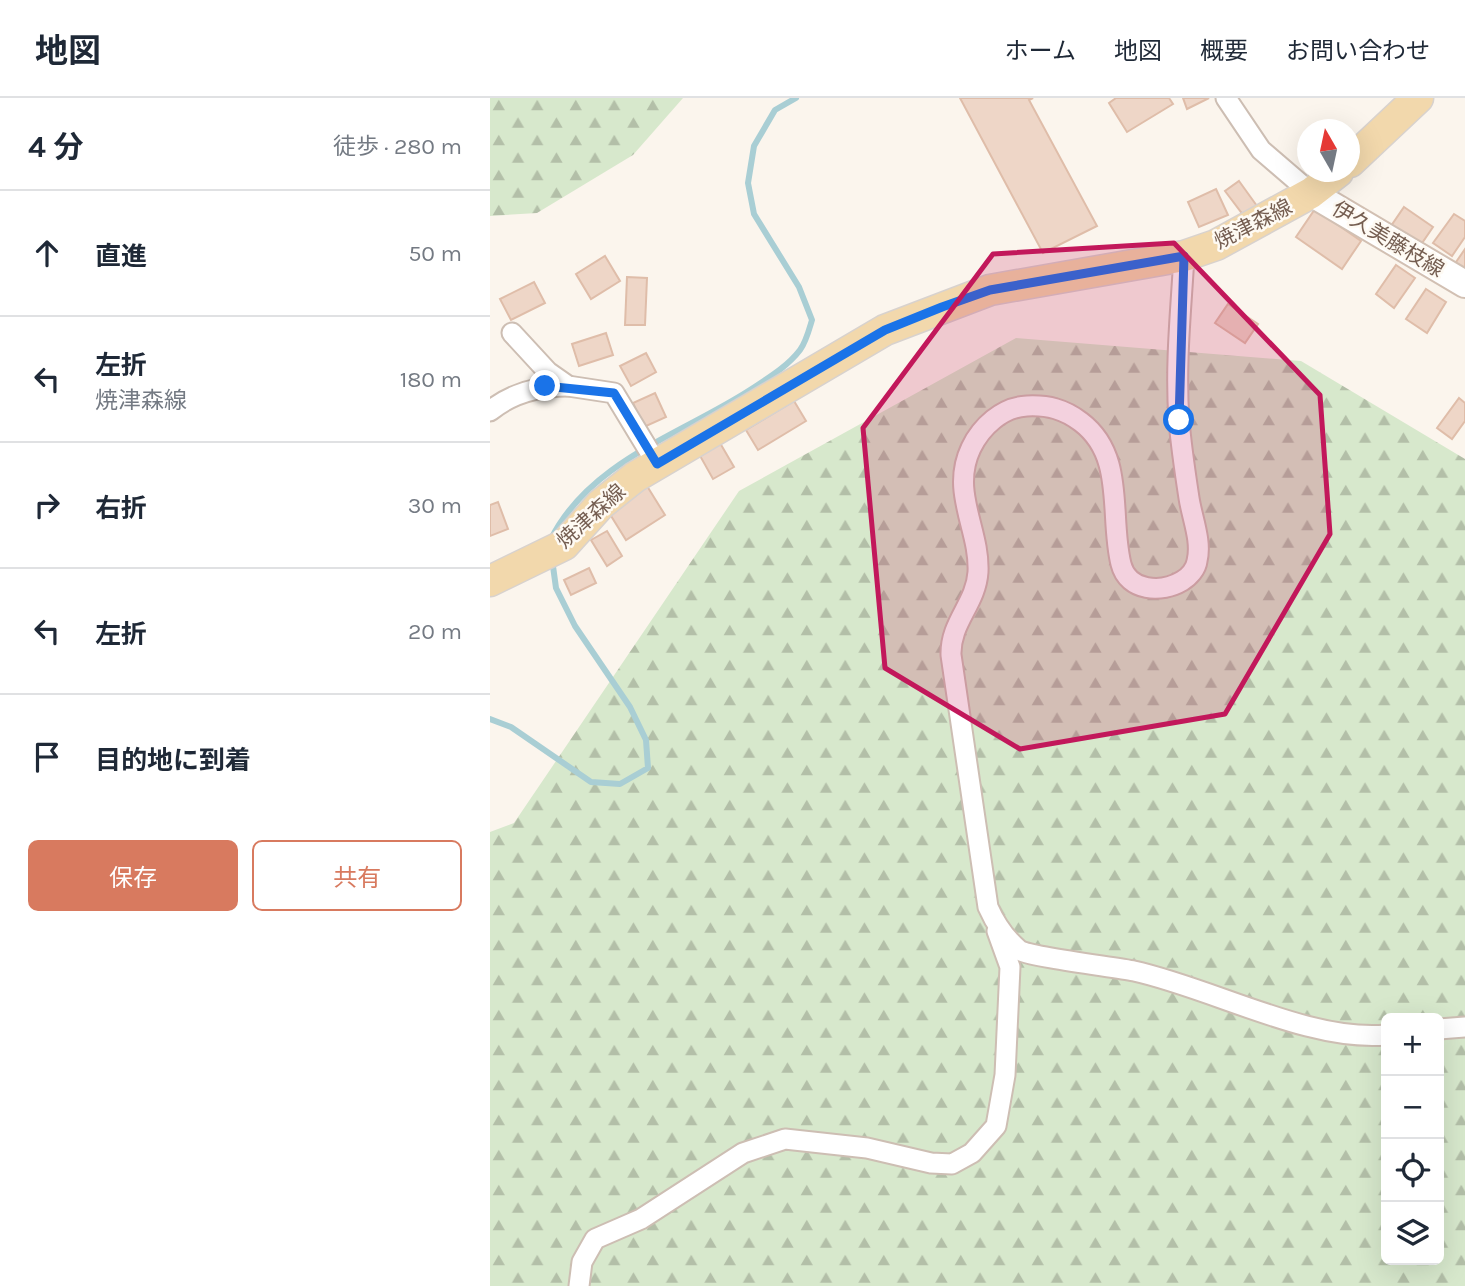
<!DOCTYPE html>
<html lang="ja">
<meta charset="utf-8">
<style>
:root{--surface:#fff;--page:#f2f2f3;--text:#1f2937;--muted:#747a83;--line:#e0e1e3;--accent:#d87a5f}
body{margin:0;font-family:Karla,"Noto Sans JP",sans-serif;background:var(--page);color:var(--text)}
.controls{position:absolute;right:21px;bottom:21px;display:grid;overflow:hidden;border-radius:10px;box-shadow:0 7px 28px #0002}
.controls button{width:63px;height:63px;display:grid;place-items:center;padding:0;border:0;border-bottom:2px solid var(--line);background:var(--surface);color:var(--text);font:35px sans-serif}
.compass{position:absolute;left:807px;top:21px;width:63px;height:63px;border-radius:50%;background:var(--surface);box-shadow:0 7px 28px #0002;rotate:351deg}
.stop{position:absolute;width:21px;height:21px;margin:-16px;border:5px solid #1a73e8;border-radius:50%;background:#fff}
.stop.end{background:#1a73e8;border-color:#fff;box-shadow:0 2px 7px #0008}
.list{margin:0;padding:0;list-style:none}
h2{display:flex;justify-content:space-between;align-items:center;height:91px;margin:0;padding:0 28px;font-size:30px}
h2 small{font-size:23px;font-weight:400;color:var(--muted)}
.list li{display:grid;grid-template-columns:46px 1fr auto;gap:21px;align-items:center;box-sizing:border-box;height:126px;padding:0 28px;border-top:2px solid var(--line)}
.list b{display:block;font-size:26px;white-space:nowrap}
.list p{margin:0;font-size:23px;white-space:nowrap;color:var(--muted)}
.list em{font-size:23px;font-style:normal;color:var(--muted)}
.actions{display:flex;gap:14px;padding:21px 28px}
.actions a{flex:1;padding:16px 0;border:2px solid var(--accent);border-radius:10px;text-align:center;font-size:24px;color:var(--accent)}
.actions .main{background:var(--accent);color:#fff}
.icon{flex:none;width:38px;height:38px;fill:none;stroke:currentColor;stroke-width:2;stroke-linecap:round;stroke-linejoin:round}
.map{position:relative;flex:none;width:975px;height:1188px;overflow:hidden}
header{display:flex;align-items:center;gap:42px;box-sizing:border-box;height:98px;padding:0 35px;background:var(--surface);border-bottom:2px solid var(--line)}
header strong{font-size:33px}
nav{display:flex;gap:38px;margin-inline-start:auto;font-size:24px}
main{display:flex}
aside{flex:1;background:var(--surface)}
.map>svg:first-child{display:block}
.forest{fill:url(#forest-firs);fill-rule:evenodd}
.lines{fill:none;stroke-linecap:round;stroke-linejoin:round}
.stream{stroke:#a9ced4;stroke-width:6}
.building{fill:#eed6c7;stroke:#dfbda9;stroke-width:2}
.minor-casing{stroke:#cdbeb3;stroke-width:23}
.secondary-casing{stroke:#d2c0b3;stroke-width:30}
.primary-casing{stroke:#d8d2ce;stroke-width:33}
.minor{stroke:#fff;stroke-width:19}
.secondary{stroke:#fff;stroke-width:26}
.primary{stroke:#f2d8ac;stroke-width:30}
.route{stroke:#1a73e8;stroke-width:9}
.marked{fill:#c2185b;fill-opacity:0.2;stroke:#c2185b;stroke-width:5;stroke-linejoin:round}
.labels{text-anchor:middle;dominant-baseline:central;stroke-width:5;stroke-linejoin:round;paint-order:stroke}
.street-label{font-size:21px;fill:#755e51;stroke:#fefaf3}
</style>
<header>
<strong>地図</strong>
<nav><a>ホーム</a><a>地図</a><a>概要</a><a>お問い合わせ</a></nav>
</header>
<main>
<aside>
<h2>4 分<small>徒歩 · 280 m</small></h2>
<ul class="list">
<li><svg class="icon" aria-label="ahead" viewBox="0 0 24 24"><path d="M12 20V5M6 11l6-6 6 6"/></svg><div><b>直進</b></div><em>50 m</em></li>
<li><svg class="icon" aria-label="left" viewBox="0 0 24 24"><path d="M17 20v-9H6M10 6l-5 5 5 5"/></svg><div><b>左折</b><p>焼津森線</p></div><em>180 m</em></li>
<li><svg class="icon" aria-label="right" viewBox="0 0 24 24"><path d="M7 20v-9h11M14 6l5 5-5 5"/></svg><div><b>右折</b></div><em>30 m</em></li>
<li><svg class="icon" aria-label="left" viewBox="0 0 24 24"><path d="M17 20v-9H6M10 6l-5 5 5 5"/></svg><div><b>左折</b></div><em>20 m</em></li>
<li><svg class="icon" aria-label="arrive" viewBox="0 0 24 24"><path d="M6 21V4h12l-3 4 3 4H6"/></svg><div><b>目的地に到着</b></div></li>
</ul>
<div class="actions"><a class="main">保存</a><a>共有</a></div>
</aside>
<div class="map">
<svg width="975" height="1188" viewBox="0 0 975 1188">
<defs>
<pattern id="forest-firs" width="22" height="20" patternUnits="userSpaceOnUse" patternTransform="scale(1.75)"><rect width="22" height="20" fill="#d7e8cc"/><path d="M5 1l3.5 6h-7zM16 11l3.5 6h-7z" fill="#b3bfa8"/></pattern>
</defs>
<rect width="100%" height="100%" fill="#fbf5ed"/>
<g class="forest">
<polygon points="0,0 193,0 143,57 47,115 0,118"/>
<path d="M 526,240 L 811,263 L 975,361 L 975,1188 L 0,1188 L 0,734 L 24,725 L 249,393 ZM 896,920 L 949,920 L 949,1162 L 896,1162 Z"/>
</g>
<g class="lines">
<g class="stream">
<path d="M 61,441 C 100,363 192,336 260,292 C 278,280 297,269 310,252 C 316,244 319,232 322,222 L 309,189 L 264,116 L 258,85 L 264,48 L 285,12 L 306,0"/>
<polyline points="0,621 21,629 101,684 130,686 158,670 156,642 140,609 85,528 66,490 62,461"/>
</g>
</g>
<g class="building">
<polygon points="470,0 543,0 539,2 607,128 553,155"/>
<polygon points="626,0 679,0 683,6 637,34 619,5"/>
<polygon points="693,0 719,0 697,11"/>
<polygon points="749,83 767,108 754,118 735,93"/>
<polygon points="726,91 738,117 709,129 698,104"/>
<polygon points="914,109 943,129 930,148 901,128"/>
<polygon points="825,111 871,143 852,171 806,139"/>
<polygon points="964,116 975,123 975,139 962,158 943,145"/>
<polygon points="975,151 975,175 964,167"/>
<polygon points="115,158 130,183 101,201 86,176"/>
<polygon points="906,167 925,180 904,210 886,196"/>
<polygon points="137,179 157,180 155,227 135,227"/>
<polygon points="44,184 55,205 21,222 10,201"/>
<polygon points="936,191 956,204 937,235 916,221"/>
<polygon points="738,206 768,226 755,245 725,225"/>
<polygon points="116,235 123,257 89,268 82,246"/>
<polygon points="156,255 166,274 141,288 130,268"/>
<polygon points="165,295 176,319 154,329 143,305"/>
<polygon points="969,300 975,305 975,323 962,341 947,330"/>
<polygon points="304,303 316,323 268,352 256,332"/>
<polygon points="230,345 244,369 223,381 209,356"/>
<polygon points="157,388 175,417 136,442 118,413"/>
<polygon points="8,404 18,431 0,438 0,407"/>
<polygon points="117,433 132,458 117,468 101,442"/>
<polygon points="99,470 106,485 81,497 74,482"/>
</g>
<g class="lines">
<g class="minor-casing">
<g id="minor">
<polyline points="736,0 771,52 821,95"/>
<path d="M 694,158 C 691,212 685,267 689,322 C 691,348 695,374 699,400 C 702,420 712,443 707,463 C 706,471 699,479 692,483 C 672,495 638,494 631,466 C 619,418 636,358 591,324 C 574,311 558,307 537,308 C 512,309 491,329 481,350 C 460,394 490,431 488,474 C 486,506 460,524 461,557 L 498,809 C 505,825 516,841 529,852 C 540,859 624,869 644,873 C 722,890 819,944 896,937"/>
<polyline points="22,235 58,274 78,288 124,295 167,366"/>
<path d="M 0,313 C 22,295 50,288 78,288"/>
<polyline points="949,931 975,929"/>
<polyline points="89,1188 92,1164 105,1141 151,1121 253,1055 295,1041 377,1050 441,1065 462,1066 482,1055 506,1028 515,977 520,869 507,833"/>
</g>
</g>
<g class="secondary-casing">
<polyline id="secondary" points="821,95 975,186"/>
</g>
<g class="primary-casing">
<g id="primary">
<polyline points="860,64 928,0"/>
<polyline points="0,483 74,447 111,406 145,379 395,232 500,192 694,158 726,147 821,95 848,74"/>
</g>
</g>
<use href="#minor" class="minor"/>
<use href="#secondary" class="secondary"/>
<use href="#primary" class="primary"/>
</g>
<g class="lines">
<polyline class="route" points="55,288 124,295 167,366 395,232 452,209 500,192 694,158 689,322"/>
</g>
<path class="marked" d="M 684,145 L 830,297 L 840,436 L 735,616 L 530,651 L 395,570 L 373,330 L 503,156 Z"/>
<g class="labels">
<g class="street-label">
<text transform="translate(763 126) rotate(-27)">焼津森線</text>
<text transform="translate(898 141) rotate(31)">伊久美藤枝線</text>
<text transform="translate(101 418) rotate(-42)">焼津森線</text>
</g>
</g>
</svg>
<div class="controls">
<button>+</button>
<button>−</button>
<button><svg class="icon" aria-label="locate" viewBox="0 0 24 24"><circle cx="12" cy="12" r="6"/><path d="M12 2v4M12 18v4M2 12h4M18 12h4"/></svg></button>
<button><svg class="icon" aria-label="layers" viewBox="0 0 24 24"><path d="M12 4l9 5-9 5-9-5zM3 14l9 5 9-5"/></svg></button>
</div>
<svg class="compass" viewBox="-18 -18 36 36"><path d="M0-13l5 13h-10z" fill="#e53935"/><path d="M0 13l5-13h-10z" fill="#747a83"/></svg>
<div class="stop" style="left:689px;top:322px"></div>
<div class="stop end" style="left:55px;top:288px"></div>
</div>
</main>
